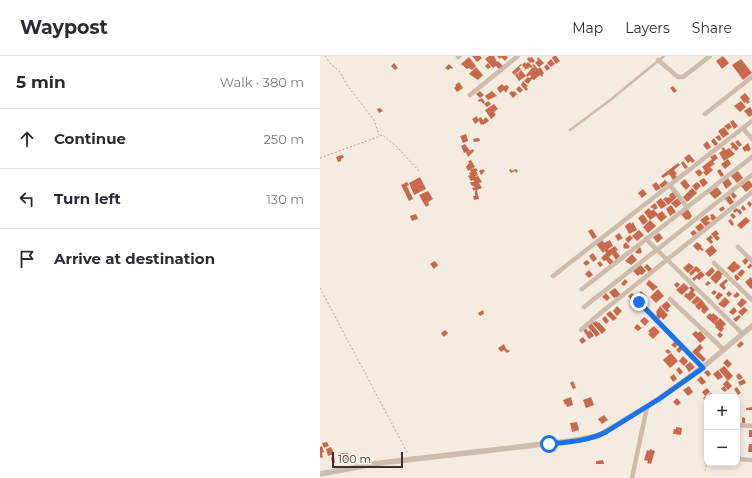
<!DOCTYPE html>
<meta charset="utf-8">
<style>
:root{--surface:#fff;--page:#f2f2f3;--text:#2b2b33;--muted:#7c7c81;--line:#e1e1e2}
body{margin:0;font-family:Montserrat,sans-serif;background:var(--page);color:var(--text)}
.controls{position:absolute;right:12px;bottom:12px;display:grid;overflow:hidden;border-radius:8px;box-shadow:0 2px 6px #0003}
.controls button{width:36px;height:36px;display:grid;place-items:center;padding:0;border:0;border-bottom:1px solid var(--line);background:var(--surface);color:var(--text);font:20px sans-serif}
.scale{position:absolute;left:12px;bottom:10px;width:71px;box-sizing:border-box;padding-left:4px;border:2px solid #3b302b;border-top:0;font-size:11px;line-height:14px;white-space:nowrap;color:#3b302b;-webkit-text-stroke:3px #fbf5ee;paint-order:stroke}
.stop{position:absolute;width:12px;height:12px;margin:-9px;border:3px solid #1a73e8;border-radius:50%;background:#fff}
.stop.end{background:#1a73e8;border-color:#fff;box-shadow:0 1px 4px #0008}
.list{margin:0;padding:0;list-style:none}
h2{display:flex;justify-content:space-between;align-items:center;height:52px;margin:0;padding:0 16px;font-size:17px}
h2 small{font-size:13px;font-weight:400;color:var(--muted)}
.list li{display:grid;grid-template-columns:26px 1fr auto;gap:12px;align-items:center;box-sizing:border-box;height:60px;padding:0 16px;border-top:1px solid var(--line)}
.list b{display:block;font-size:15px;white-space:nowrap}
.list em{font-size:13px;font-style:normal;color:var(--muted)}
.icon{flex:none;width:22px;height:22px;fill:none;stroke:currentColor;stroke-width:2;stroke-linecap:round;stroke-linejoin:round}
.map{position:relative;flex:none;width:432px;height:422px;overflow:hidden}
header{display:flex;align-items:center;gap:24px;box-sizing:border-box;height:56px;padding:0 20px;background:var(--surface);border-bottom:1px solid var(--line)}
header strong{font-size:19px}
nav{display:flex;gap:22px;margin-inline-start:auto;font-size:14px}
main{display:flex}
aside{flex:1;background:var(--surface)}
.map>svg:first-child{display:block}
.building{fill:#c8694b}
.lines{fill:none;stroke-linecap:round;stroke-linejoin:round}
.path{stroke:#b9a596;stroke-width:1;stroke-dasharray:2 2;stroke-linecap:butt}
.service{stroke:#cdbbac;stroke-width:2.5}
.minor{stroke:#cdbbac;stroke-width:4.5}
.tertiary{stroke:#cdbbac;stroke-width:5.5}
.route{stroke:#1a73e8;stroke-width:5}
</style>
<header>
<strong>Waypost</strong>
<nav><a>Map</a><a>Layers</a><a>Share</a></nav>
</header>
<main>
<aside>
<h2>5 min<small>Walk · 380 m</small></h2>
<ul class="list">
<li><svg class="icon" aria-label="ahead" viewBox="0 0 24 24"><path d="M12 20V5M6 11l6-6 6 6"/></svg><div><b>Continue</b></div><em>250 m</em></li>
<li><svg class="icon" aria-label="left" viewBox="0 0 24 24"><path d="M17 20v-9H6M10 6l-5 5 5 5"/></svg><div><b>Turn left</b></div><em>130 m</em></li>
<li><svg class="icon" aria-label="arrive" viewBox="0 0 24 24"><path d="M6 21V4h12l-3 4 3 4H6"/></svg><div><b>Arrive at destination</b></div></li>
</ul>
</aside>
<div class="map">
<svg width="432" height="422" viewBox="0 0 432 422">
<rect width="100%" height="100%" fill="#f4ebe1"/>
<g class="building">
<polygon points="152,0 160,0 162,2 157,6"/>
<polygon points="169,0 174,0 177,6 178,5 183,10 179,13 176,10 173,12 165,3"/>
<polygon points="177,0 186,0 188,1 185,5 181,1 180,3"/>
<polygon points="234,0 236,0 240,5 236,8 232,2"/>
<polygon points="403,0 409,7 402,13 396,5"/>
<polygon points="149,1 156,10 152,14 149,12 147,13 141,8"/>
<polygon points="209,1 210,2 212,1 215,5 213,7 211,6 210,7 207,3"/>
<polygon points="218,1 224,7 219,11 215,7 218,4 217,3"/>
<polygon points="231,3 235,8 231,11 227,7"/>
<polygon points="421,3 432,17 423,24 412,9"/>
<polygon points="205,6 206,8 208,6 213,11 211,12 209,11 208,13 207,12 206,14 202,9"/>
<polygon points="74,7 78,12 75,14 71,10"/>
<polygon points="168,7 171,11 168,13 165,10"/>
<polygon points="129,8 133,12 132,13 131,12 128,14 125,12"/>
<polygon points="201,8 202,9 199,11 201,13 194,19 192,16"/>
<polygon points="214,8 216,11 218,13 220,11 224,17 222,19 223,20 222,21 220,19 214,24 212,23 208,28 204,25 208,21 209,22 211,21 210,19 211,18 207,21 206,19 213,11 215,12 212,9"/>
<polygon points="227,8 230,12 227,15 224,11"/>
<polygon points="156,11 163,19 158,24 149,18"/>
<polygon points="201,14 206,20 199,25 195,19 197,17 200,21 198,17"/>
<polygon points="203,25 208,30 206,31 208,33 206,35 201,29"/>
<polygon points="139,26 143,32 137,36 134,32 136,30 135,29"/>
<polygon points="182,28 184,30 187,29 189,31 186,37 184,34 180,37 177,32"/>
<polygon points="199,30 203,34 200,37 196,33"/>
<polygon points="353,30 357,35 354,37 350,32"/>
<polygon points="160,35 164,39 160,42 156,38"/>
<polygon points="172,35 177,40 168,44 165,40"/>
<polygon points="192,35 193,36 194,35 197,38 193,42 189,37"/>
<polygon points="425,37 430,43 428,44 430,46 427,48 426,46 424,47 420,41"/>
<polygon points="162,42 165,46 163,48 161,45 159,46 158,44"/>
<polygon points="168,45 171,48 167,51 164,48"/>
<polygon points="421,45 426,51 420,56 414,50"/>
<polygon points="174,48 178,53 174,56 176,59 171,63 165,54"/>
<polygon points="430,51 432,54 432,59 429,61 424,55"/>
<polygon points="60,52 63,55 59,57 57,53"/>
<polygon points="157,60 158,63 161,61 164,66 163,64 166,61 169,65 163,69 163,68 161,69 159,65 155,68 152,63"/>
<polygon points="413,64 418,70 414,73 410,66"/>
<polygon points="409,67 412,71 408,74 404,70"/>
<polygon points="404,71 409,78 403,82 398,75"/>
<polygon points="146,78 148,85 143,87 140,80"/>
<polygon points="399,79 402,83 399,85 395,81"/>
<polygon points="159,82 160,85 154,86 153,83"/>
<polygon points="394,82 398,88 395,90 391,85"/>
<polygon points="418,84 422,89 419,91 415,86"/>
<polygon points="387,85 391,91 387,94 383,89"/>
<polygon points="413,86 419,92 416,95 413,92 412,93 411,92 412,90 410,88"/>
<polygon points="428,87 431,93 428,96 427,94 425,96 422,92"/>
<polygon points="145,88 150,95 144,97 141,90"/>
<polygon points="403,91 406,94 409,92 415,98 404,105 399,97 403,94 401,93"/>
<polygon points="153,93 154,95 148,101 146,97"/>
<polygon points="369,98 375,105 372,107 371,105 368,107 364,102"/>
<polygon points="395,98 398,102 393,106 395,108 390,111 393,114 386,120 383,116 385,115 382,111 392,103 390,101"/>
<polygon points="22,99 24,101 21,103 21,105 18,106 16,101"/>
<polygon points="408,103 411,108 405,113 401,108"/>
<polygon points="151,104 155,111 148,115 146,111 149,107 148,105"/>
<polygon points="363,105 368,111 365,113 361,107"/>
<polygon points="358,107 360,109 354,114 357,118 355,119 357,121 353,124 349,118 343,122 341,120"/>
<polygon points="154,112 154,113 156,112 158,115 156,115 158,119 154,121 158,120 162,126 159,127 162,132 157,134 159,143 154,144 153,140 155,140 155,135 156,135 155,134 154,135 152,132 155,131 151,129 150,126 154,126 153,124 151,125 148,120 150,119 149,117 151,116 150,114"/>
<polygon points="163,113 165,115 161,119 159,115"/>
<polygon points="191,113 192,115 196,113 198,115 196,117 195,115 191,117 189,114"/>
<polygon points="379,113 383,117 379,121 375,116"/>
<polygon points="400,113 404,119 401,121 397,115"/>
<polygon points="418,115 423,122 417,127 411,120"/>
<polygon points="100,121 106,133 94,139 89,127"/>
<polygon points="384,122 388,127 383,131 379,125"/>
<polygon points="408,122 412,128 406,133 402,126"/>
<polygon points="365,123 370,130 366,134 360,127"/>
<polygon points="345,124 348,127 342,132 339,129"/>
<polygon points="429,124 432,128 432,131 426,136 421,130"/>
<polygon points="87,126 89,129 87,130 93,143 89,145 81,129"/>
<polygon points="336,126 341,132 336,135 332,129"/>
<polygon points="377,126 381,130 376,135 372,130"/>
<polygon points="397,131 402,137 395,143 389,137"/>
<polygon points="372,132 377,137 367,146 363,141"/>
<polygon points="323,133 327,138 322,142 318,137"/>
<polygon points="108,135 113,143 108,146 109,149 106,151 99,139"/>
<polygon points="353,136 357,141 348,149 343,143 346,141 347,142 349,141 351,143 349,139"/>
<polygon points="413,136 417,140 414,143 410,138"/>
<polygon points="409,139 414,146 410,149 405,143"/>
<polygon points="341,142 347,149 341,153 336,146"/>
<polygon points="358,142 362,147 356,152 351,147"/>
<polygon points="429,145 432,148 430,151 427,148"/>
<polygon points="335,147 338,152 334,154 338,158 342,155 347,161 341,166 336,160 330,164 324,156 329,152 331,155 334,153 330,151"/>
<polygon points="351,149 356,156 350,160 346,153"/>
<polygon points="423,149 426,153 424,155 421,152"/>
<polygon points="403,150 405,153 401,156 399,153"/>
<polygon points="416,152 419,154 420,153 422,157 420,159 417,155 415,157 413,155"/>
<polygon points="368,153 372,160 369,164 368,163 366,164 361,158"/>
<polygon points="413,157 416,161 413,163 410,159"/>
<polygon points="96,158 98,163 92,165 90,160"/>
<polygon points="323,158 328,165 323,169 318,162"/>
<polygon points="393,158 397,162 393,165 390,162 391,161 390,159"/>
<polygon points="387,159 390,163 386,166 389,165 391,167 386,171 380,164"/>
<polygon points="426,161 430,165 421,173 417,169"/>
<polygon points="411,163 414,168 412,170 408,165"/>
<polygon points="330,164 336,170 328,177 323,171"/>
<polygon points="310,166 311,168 313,166 317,174 309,178 305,170"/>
<polygon points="381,167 385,172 379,176 375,171"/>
<polygon points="272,173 277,181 273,183 268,175"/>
<polygon points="319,174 324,179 317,185 312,180"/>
<polygon points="374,174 377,177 373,180 370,177"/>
<polygon points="396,174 399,178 397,179 400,182 397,185 391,178"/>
<polygon points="299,177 303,182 298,185 295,180"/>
<polygon points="339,177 343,182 337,187 333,181"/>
<polygon points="310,179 313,182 308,187 305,183"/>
<polygon points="391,179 393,182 391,183 393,186 391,188 386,183"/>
<polygon points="282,184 284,187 290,184 293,190 288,193 289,194 295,190 298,194 296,195 300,200 296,204 292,198 289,201 294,206 290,209 286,204 284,205 281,202 286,197 285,195 283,197 276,188"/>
<polygon points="306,186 310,191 307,193 306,192 305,193 303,191 304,190 303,189"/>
<polygon points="377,186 382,190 381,191 384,194 382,195 380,193 378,195 373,190"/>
<polygon points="392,189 397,195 390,201 385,195"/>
<polygon points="320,191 322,196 320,198 319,197 318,198 315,196"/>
<polygon points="273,197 277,203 273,206 269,200"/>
<polygon points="312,198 317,204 311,209 305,205"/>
<polygon points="427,201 429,204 425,209 422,205"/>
<polygon points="267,204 270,207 266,210 263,207"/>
<polygon points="115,205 118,209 114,213 110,208"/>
<polygon points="280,205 283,209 280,211 277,207"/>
<polygon points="414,205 421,211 413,217 407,212"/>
<polygon points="369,207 374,211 368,217 363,212"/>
<polygon points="431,207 432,210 429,213 427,211"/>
<polygon points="327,208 332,213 329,216 324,211"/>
<polygon points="321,209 326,215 322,219 320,218 318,220 313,215"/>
<polygon points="376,210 381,214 378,217 376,215 371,220 369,217"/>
<polygon points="392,211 395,215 389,221 385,218"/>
<polygon points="422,213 425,216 421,221 417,218"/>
<polygon points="269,214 273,219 269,222 265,218"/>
<polygon points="398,214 403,218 401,220 402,221 396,228 390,222"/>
<polygon points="381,215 385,219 379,224 377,222 374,225 372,223"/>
<polygon points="416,218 420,222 417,225 414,221"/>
<polygon points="431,221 432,223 432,232 431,233 425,226"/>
<polygon points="305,223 308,226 304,230 301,228"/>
<polygon points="406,223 408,225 404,229 406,232 404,234 399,229"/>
<polygon points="329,224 338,231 333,235 326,228"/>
<polygon points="388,225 391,227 387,230 385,228"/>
<polygon points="357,226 360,228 357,232 354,229"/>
<polygon points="364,227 369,232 371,230 375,234 373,236 376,239 370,245 364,240 366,237 368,238 371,234 369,232 362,239 356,234"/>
<polygon points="295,232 301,239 297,242 296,241 294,242 289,236"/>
<polygon points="338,233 344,240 336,247 330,241"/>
<polygon points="394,234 397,236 394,239 391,237"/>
<polygon points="321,235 326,240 321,244 317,240"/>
<polygon points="409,235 412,238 409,241 406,238"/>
<polygon points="399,236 403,239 398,244 395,241"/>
<polygon points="417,236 420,239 416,242 413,240"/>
<polygon points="286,237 290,242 287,245 282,241"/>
<polygon points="312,237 318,243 314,247 308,240"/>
<polygon points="377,240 381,243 375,249 371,246"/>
<polygon points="405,241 410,246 404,252 398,248"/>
<polygon points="422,242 427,246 421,252 417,248"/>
<polygon points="381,243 389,253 384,258 381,255 382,253 381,252 379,254 375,250"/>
<polygon points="347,245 351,250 348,253 349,255 347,256 341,250"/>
<polygon points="297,250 302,255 297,260 293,255"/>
<polygon points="340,250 348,259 343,264 341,261 339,263 336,259 337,258 336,256"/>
<polygon points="414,251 417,255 413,259 409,256"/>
<polygon points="424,251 428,254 422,260 418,256"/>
<polygon points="163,254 164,258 160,260 158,257"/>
<polygon points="290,255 297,262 293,265 286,258"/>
<polygon points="390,257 392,259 393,257 399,262 394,268 386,261"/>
<polygon points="419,259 421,261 416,266 413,263"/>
<polygon points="285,260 289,265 286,268 282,263"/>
<polygon points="324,261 329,265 325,270 320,265"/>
<polygon points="400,262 406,268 403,271 404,273 401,276 395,271 396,270 394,268"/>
<polygon points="276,265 278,267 279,266 286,274 282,278 272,267"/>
<polygon points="271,267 280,278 276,281 275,279 277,278 275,279 267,270"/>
<polygon points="317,268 322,272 318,275 314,272"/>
<polygon points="334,270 340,276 333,283 328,278 330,277 328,275"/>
<polygon points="266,272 268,276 270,274 274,280 269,283 263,274"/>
<polygon points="125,274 128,277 124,281 121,277"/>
<polygon points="376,275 378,277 380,275 386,282 380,287 372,278"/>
<polygon points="400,276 403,279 400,282 397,279"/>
<polygon points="263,281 266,285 262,288 259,284"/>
<polygon points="355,285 358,289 355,292 351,289"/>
<polygon points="421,285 424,288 419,292 417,289"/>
<polygon points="184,288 186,293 190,295 187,297 184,294 181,296 178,292"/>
<polygon points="380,288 383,292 379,296 386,303 383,306 372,296"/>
<polygon points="360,290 363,293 359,297 356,294"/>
<polygon points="348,293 351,296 348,298 345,295"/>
<polygon points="351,297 358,305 350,312 343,304"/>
<polygon points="363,300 368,305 364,310 359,305"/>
<polygon points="407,303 412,308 408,312 403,307"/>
<polygon points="370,306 375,311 369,316 365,310"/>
<polygon points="404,310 413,320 408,325 399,314"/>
<polygon points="359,311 363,316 360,319 356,314"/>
<polygon points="388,314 391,318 388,321 384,316"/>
<polygon points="398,314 403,321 398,324 393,318"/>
<polygon points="419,317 423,322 419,324 416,320"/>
<polygon points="354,318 357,323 353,326 350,321"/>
<polygon points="381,320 386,326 382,329 377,324"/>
<polygon points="424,323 426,327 420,330 418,326"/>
<polygon points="407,324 412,330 408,334 403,328"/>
<polygon points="253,325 256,332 253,333 250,327"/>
<polygon points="369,330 373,336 368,340 363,334"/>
<polygon points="404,330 407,334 405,336 401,333"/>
<polygon points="417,331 421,337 418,339 414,333"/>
<polygon points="387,332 390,336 385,340 382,336"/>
<polygon points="391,337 394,341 387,341 387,348 383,342"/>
<polygon points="251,341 253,349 247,351 246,348 245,349 243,344"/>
<polygon points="271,341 274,349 266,352 263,344"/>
<polygon points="357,342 361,347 357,350 353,346"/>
<polygon points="432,351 432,354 426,354 426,352"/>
<polygon points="284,359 288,364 282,368 278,363"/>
<polygon points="422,361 425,362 425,367 422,367"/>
<polygon points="257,366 259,374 252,376 250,367"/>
<polygon points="356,371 362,372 361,379 353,378 354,373 356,373"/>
<rect x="429" y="374" width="3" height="7"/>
<polygon points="7,386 9,390 4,392 2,387"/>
<polygon points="429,388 432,388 432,396 428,396"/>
<polygon points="2,390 4,396 2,397 3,401 0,402 0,391"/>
<polygon points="11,391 14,398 8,400 6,393"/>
<polygon points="330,393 335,395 331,408 327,407 328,405 324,404 327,394 329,395"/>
<polygon points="20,397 28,397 28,403 19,403 17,399 20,399"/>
<polygon points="14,400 15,407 12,407 11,401"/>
<polygon points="283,404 284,408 276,408 276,405"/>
</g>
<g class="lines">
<g class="path">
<polyline points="5,0 10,7 20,16 27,29 54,64 59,79"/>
<polyline points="0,102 63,79 78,92 100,116"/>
<polyline points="0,232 88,398"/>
<polyline points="385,415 387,407"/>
</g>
<polyline class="service" points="250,74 289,45 344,0"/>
<g class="minor">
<polyline points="138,1 139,0"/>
<polyline points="338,4 358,21 363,21 390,0"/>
<polyline points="150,39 198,0"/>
<polyline points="385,58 432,21"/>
<polyline points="423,72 432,83"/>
<polyline points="350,129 367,151"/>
<polyline points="326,183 423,278"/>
<polyline points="418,191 432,205"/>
<polyline points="394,207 432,244"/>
<polyline points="233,220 432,65"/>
<polyline points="262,233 432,101"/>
<polyline points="350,243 404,294"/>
<polyline points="319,247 383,311"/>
<polyline points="264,251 432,119"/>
<polyline points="261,274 284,254 432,136"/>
<polyline points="417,369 432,370"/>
<polyline points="417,403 432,404"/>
<polyline points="312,422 327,351"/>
</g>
<polyline class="tertiary" points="0,418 60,407 250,385 278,380 339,343 383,311 432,270"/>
</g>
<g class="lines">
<path class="route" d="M 229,388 C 249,386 268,385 286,376 L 339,343 L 383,312 L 319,246"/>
</g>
</svg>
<div class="controls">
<button>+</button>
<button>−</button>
</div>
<div class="scale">100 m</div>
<div class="stop" style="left:229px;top:388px"></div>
<div class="stop end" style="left:319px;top:246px"></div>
</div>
</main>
